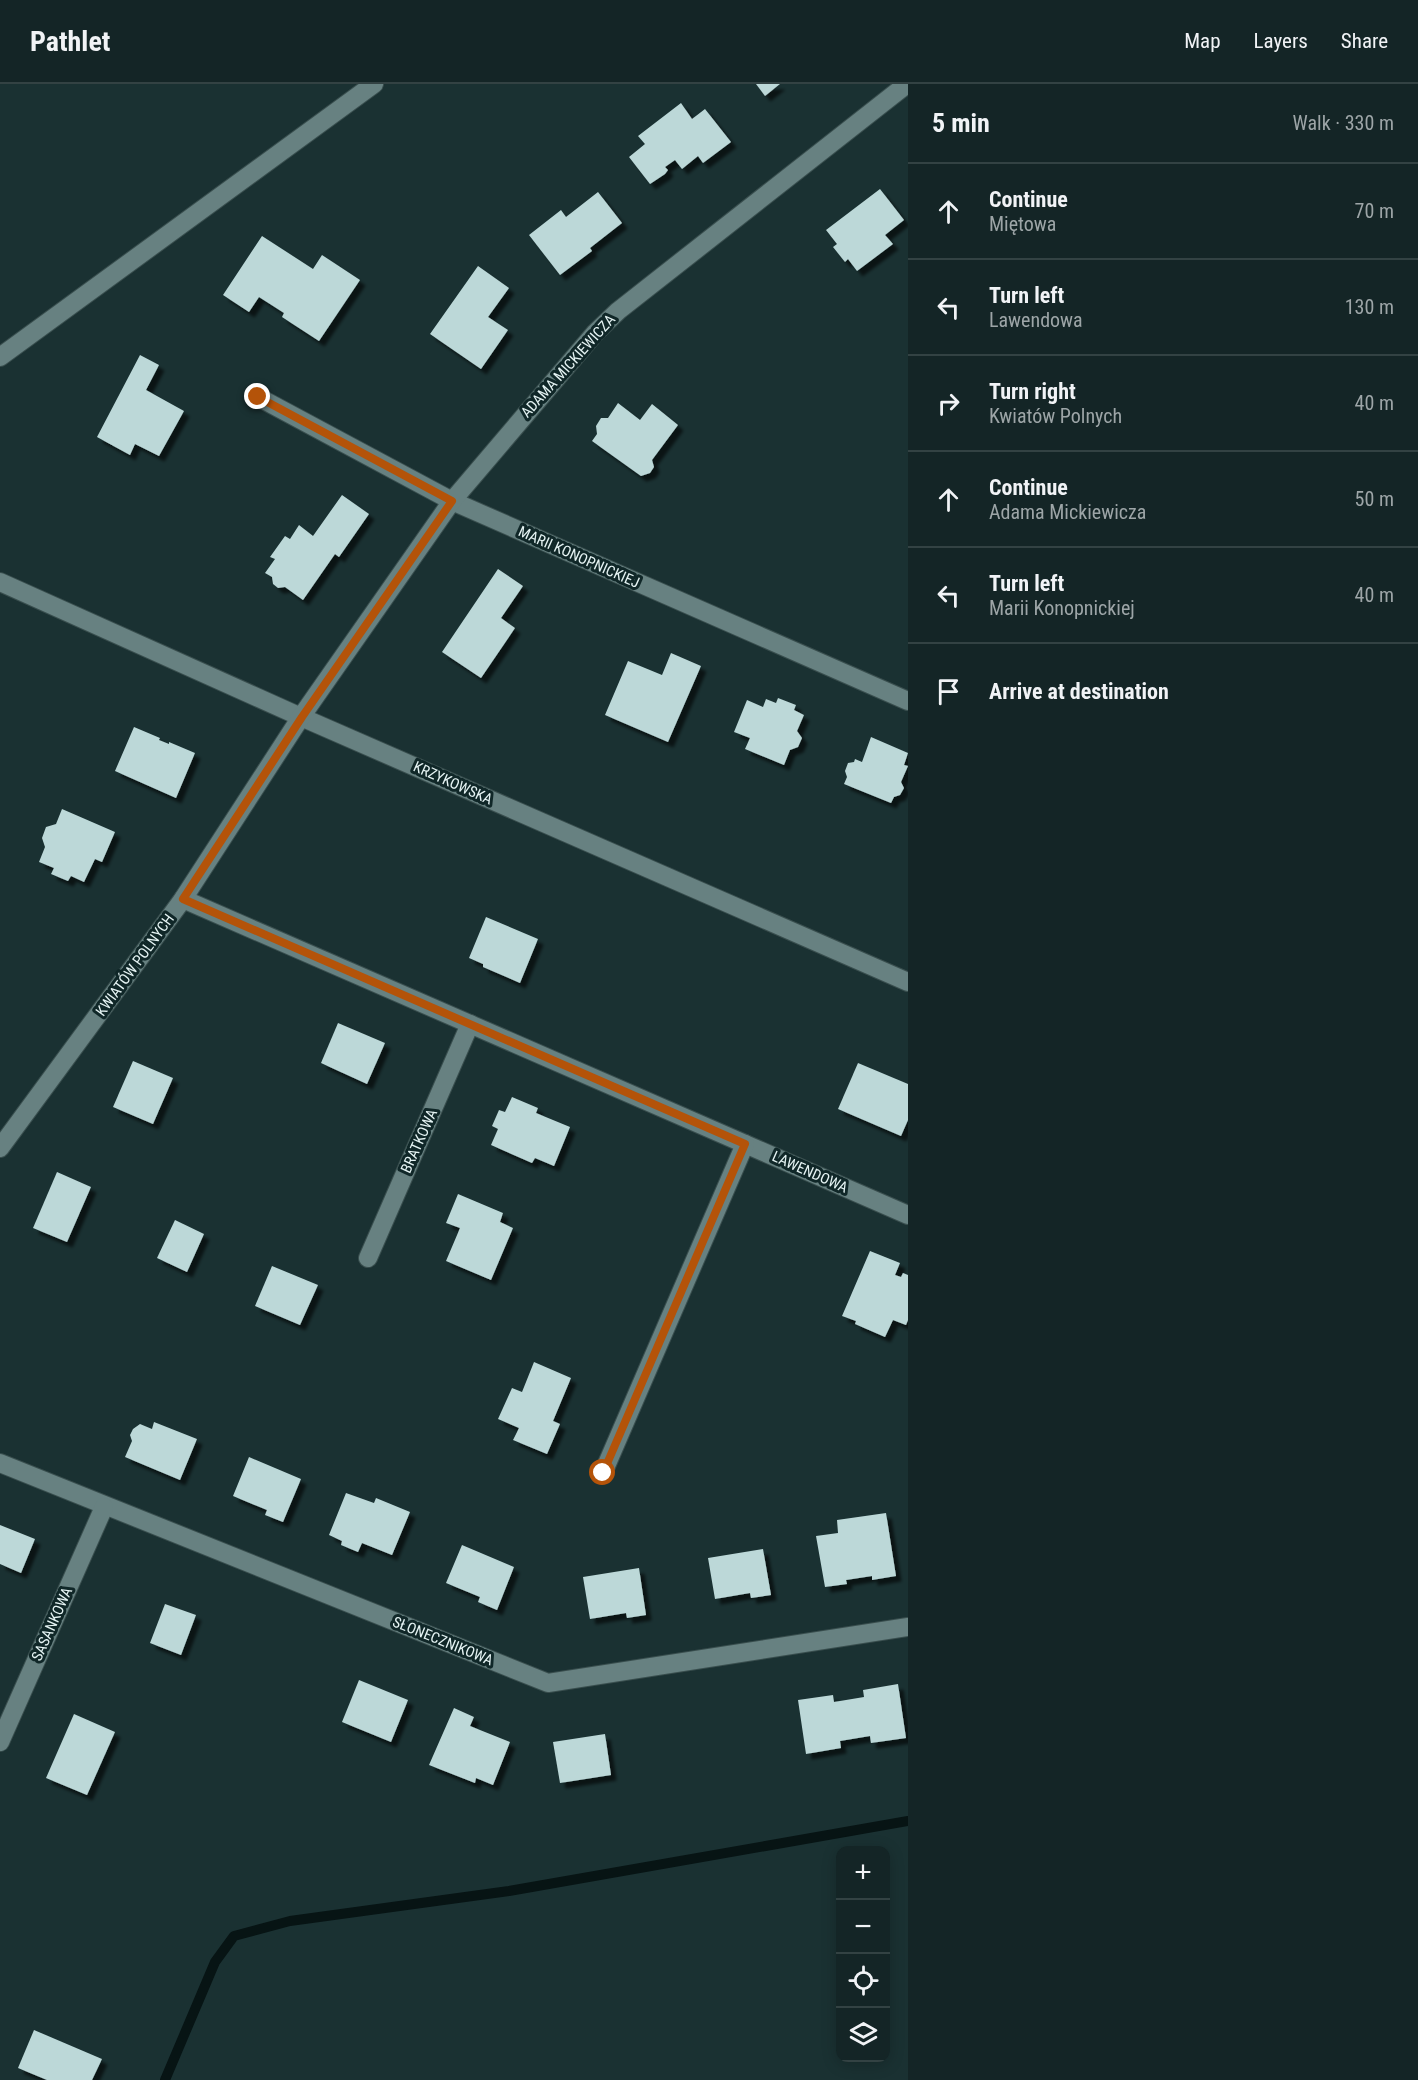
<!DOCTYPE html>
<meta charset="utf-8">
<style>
:root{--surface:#142526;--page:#213132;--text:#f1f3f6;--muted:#9da5a7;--line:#334243}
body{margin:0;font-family:"Roboto Condensed",sans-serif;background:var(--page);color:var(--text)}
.controls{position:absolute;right:18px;bottom:18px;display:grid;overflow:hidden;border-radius:12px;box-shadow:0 3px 15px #0003}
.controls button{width:54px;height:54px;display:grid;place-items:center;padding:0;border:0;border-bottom:2px solid var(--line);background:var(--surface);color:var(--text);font:30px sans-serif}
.stop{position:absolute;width:18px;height:18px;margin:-14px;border:4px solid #b45309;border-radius:50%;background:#fff}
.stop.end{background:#b45309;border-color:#fff;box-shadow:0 2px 6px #0008}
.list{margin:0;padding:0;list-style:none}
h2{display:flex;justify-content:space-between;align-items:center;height:78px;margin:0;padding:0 24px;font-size:26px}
h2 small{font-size:20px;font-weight:400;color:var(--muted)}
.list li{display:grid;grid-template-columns:39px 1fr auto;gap:18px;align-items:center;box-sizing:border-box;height:96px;padding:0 24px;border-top:2px solid var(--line)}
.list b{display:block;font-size:22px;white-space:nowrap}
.list p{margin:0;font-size:20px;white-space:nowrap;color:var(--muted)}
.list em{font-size:20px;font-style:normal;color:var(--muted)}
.icon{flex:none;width:33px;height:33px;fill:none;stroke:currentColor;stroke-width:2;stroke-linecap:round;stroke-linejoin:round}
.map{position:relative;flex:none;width:908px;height:1996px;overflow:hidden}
header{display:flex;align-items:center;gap:36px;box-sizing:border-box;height:84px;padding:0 30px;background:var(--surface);border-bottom:2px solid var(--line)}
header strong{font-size:28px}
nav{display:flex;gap:33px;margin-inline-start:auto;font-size:21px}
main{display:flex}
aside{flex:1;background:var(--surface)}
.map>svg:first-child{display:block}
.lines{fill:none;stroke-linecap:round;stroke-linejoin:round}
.stream{stroke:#071414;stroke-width:10}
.building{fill:#bcd8d8;filter:url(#shadow)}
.minor-casing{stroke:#394e4e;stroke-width:20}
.minor{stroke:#678181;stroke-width:18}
.route{stroke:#b45309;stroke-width:8}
.labels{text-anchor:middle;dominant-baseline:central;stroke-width:6;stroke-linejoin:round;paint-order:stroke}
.street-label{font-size:15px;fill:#e6f4f4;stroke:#102728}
</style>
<header>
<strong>Pathlet</strong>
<nav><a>Map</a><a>Layers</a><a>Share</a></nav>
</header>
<main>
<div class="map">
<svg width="908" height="1996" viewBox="0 0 908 1996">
<defs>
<filter id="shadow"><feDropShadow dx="5.5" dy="5.5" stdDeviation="1.5" flood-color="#0009"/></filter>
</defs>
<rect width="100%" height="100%" fill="#1a3132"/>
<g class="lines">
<polyline class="stream" points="165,1996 215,1878 234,1852 290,1837 509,1807 908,1737"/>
</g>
<g class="building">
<polygon points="756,0 780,0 765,12"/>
<polygon points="681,19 692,35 705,25 731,58 703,79 698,72 682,85 675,76 665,83 668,86 665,90 650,100 629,73 645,60 638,52"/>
<polygon points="880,105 904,136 885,151 893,160 857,187 848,175 845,178 833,163 837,160 826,146"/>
<polygon points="598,108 622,139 590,164 592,167 560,191 529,151 561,126 566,133"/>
<polygon points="262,152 313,185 322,171 360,196 319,257 282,233 284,229 259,213 249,228 223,211"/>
<polygon points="478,182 509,204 488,233 508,246 481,285 430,250"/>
<polygon points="140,271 159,281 146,306 184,327 159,372 135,360 130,371 97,353"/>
<polygon points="618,319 640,336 652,320 678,341 652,376 654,383 650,389 641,392 592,357 597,350 596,342 601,334 608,334"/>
<polygon points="342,411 369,430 339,473 335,470 303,516 285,503 278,504 273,500 272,493 265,489 275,475 270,473 285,452 290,455 299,441 313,452"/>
<polygon points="498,485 523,502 501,534 515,544 481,594 442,568"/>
<polygon points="671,569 701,582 668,658 605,631 628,577 662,591"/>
<polygon points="778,614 796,621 794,626 804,631 797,647 802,654 798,663 790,666 784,681 745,665 750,654 734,648 747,616 763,623 766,615 776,619"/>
<polygon points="134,643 160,654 159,656 169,660 169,658 195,669 176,714 115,687"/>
<polygon points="871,653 908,669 904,681 908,682 901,698 904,704 900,711 894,713 891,719 844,700 847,693 845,687 848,679 854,678 855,675 862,678"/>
<polygon points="62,725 115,748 102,778 95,775 84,798 71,792 68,797 51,790 54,784 39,778 45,763 42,754 46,743 56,740"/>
<polygon points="486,833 538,855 520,899 483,883 483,880 469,874"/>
<polygon points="338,939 385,959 367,1000 321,979"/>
<polygon points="133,977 173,994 153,1040 113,1023"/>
<polygon points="858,979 908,1000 908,1036 901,1052 838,1025"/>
<polygon points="512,1013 538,1024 536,1029 570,1043 554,1082 535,1074 532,1079 491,1061 498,1045 492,1042 499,1026 505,1028"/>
<polygon points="57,1088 91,1103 67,1158 33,1144"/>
<polygon points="458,1110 503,1129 500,1138 513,1144 491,1196 446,1177 460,1144 446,1139"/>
<polygon points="175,1136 204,1150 187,1188 157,1174"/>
<polygon points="870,1167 900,1179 895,1191 901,1193 903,1189 908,1191 908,1236 906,1241 893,1236 885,1253 855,1240 856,1237 842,1232"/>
<polygon points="272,1182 318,1201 300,1241 255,1222"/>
<polygon points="534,1278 571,1294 553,1337 560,1340 547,1370 513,1356 519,1344 498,1335 512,1304 522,1308"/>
<polygon points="154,1338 197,1355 180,1396 125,1373 132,1357 130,1351 133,1345 140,1340 152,1345"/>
<polygon points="249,1373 301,1395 283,1438 265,1431 267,1426 233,1412"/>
<polygon points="346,1409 374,1419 376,1414 410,1428 392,1471 362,1459 358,1468 341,1461 342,1457 329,1451"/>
<polygon points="886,1429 896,1492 872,1496 872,1492 846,1496 847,1500 825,1503 816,1452 838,1449 837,1436"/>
<polygon points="0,1441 35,1455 21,1489 0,1480"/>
<polygon points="462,1461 514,1483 497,1526 478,1518 480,1513 446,1499"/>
<polygon points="763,1465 771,1511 751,1514 750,1509 715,1515 708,1474"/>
<polygon points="639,1484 646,1531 627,1534 626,1529 590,1535 583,1493"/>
<polygon points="165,1520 196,1531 181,1571 150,1559"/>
<polygon points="359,1596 408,1616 391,1658 342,1638"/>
<polygon points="898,1600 906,1654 871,1659 870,1652 840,1657 841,1664 806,1670 798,1616 833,1611 834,1618 864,1613 863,1606"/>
<polygon points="454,1624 474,1633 470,1642 510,1658 493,1701 476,1694 475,1699 429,1681"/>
<polygon points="74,1630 115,1648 87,1711 46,1694"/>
<polygon points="605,1650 611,1691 560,1699 553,1658"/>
<polygon points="34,1946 102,1975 92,1996 47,1996 18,1984"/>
</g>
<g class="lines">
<g class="minor-casing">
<g id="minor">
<polyline points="0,273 374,0"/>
<polyline points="258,313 452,417 908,617"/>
<polyline points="0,498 301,633 908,898"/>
<polyline points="183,815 908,1131"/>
<polyline points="0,1064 183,815 301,633 452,417 595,249 618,227 907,0"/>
<polyline points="368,1174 470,940"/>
<polyline points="0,1379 548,1599 908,1543"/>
<polyline points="603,1389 745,1060"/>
<polyline points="0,1658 104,1423"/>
</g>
</g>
<use href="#minor" class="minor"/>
</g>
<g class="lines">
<polyline class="route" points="258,313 452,417 302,633 183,815 745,1060 603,1389"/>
</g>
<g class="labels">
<g class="street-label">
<text transform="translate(568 282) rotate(-48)">ADAMA MICKIEWICZA</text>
<text transform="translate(579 473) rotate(24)">MARII KONOPNICKIEJ</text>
<text transform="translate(453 699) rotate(24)">KRZYKOWSKA</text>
<text transform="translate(135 881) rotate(-54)">KWIATÓW POLNYCH</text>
<text transform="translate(419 1057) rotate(-66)">BRATKOWA</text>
<text transform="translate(810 1088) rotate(24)">LAWENDOWA</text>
<text transform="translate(52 1540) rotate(-66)">SASANKOWA</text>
<text transform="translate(443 1557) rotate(22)">SŁONECZNIKOWA</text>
</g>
</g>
</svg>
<div class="controls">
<button>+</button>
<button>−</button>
<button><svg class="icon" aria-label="locate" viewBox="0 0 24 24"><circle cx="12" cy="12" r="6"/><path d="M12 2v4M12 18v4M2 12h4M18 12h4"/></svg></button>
<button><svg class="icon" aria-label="layers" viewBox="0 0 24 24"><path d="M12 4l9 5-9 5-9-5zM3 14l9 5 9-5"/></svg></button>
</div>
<div class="stop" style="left:603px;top:1389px"></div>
<div class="stop end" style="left:258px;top:313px"></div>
</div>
<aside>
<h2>5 min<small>Walk · 330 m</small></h2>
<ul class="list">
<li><svg class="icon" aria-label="ahead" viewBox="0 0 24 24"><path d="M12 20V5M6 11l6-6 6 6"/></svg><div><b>Continue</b><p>Miętowa</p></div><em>70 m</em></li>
<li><svg class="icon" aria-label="left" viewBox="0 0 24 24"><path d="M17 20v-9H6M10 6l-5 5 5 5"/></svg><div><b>Turn left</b><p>Lawendowa</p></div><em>130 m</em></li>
<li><svg class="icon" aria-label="right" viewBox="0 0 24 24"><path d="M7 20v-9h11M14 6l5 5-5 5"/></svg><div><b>Turn right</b><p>Kwiatów Polnych</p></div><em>40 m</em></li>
<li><svg class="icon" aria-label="ahead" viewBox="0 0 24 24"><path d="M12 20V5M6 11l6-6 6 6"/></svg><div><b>Continue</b><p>Adama Mickiewicza</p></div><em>50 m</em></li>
<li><svg class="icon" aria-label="left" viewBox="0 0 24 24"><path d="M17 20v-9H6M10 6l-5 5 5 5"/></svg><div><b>Turn left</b><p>Marii Konopnickiej</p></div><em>40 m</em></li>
<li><svg class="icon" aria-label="arrive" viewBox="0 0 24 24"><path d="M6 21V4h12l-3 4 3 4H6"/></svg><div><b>Arrive at destination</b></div></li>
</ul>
</aside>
</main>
